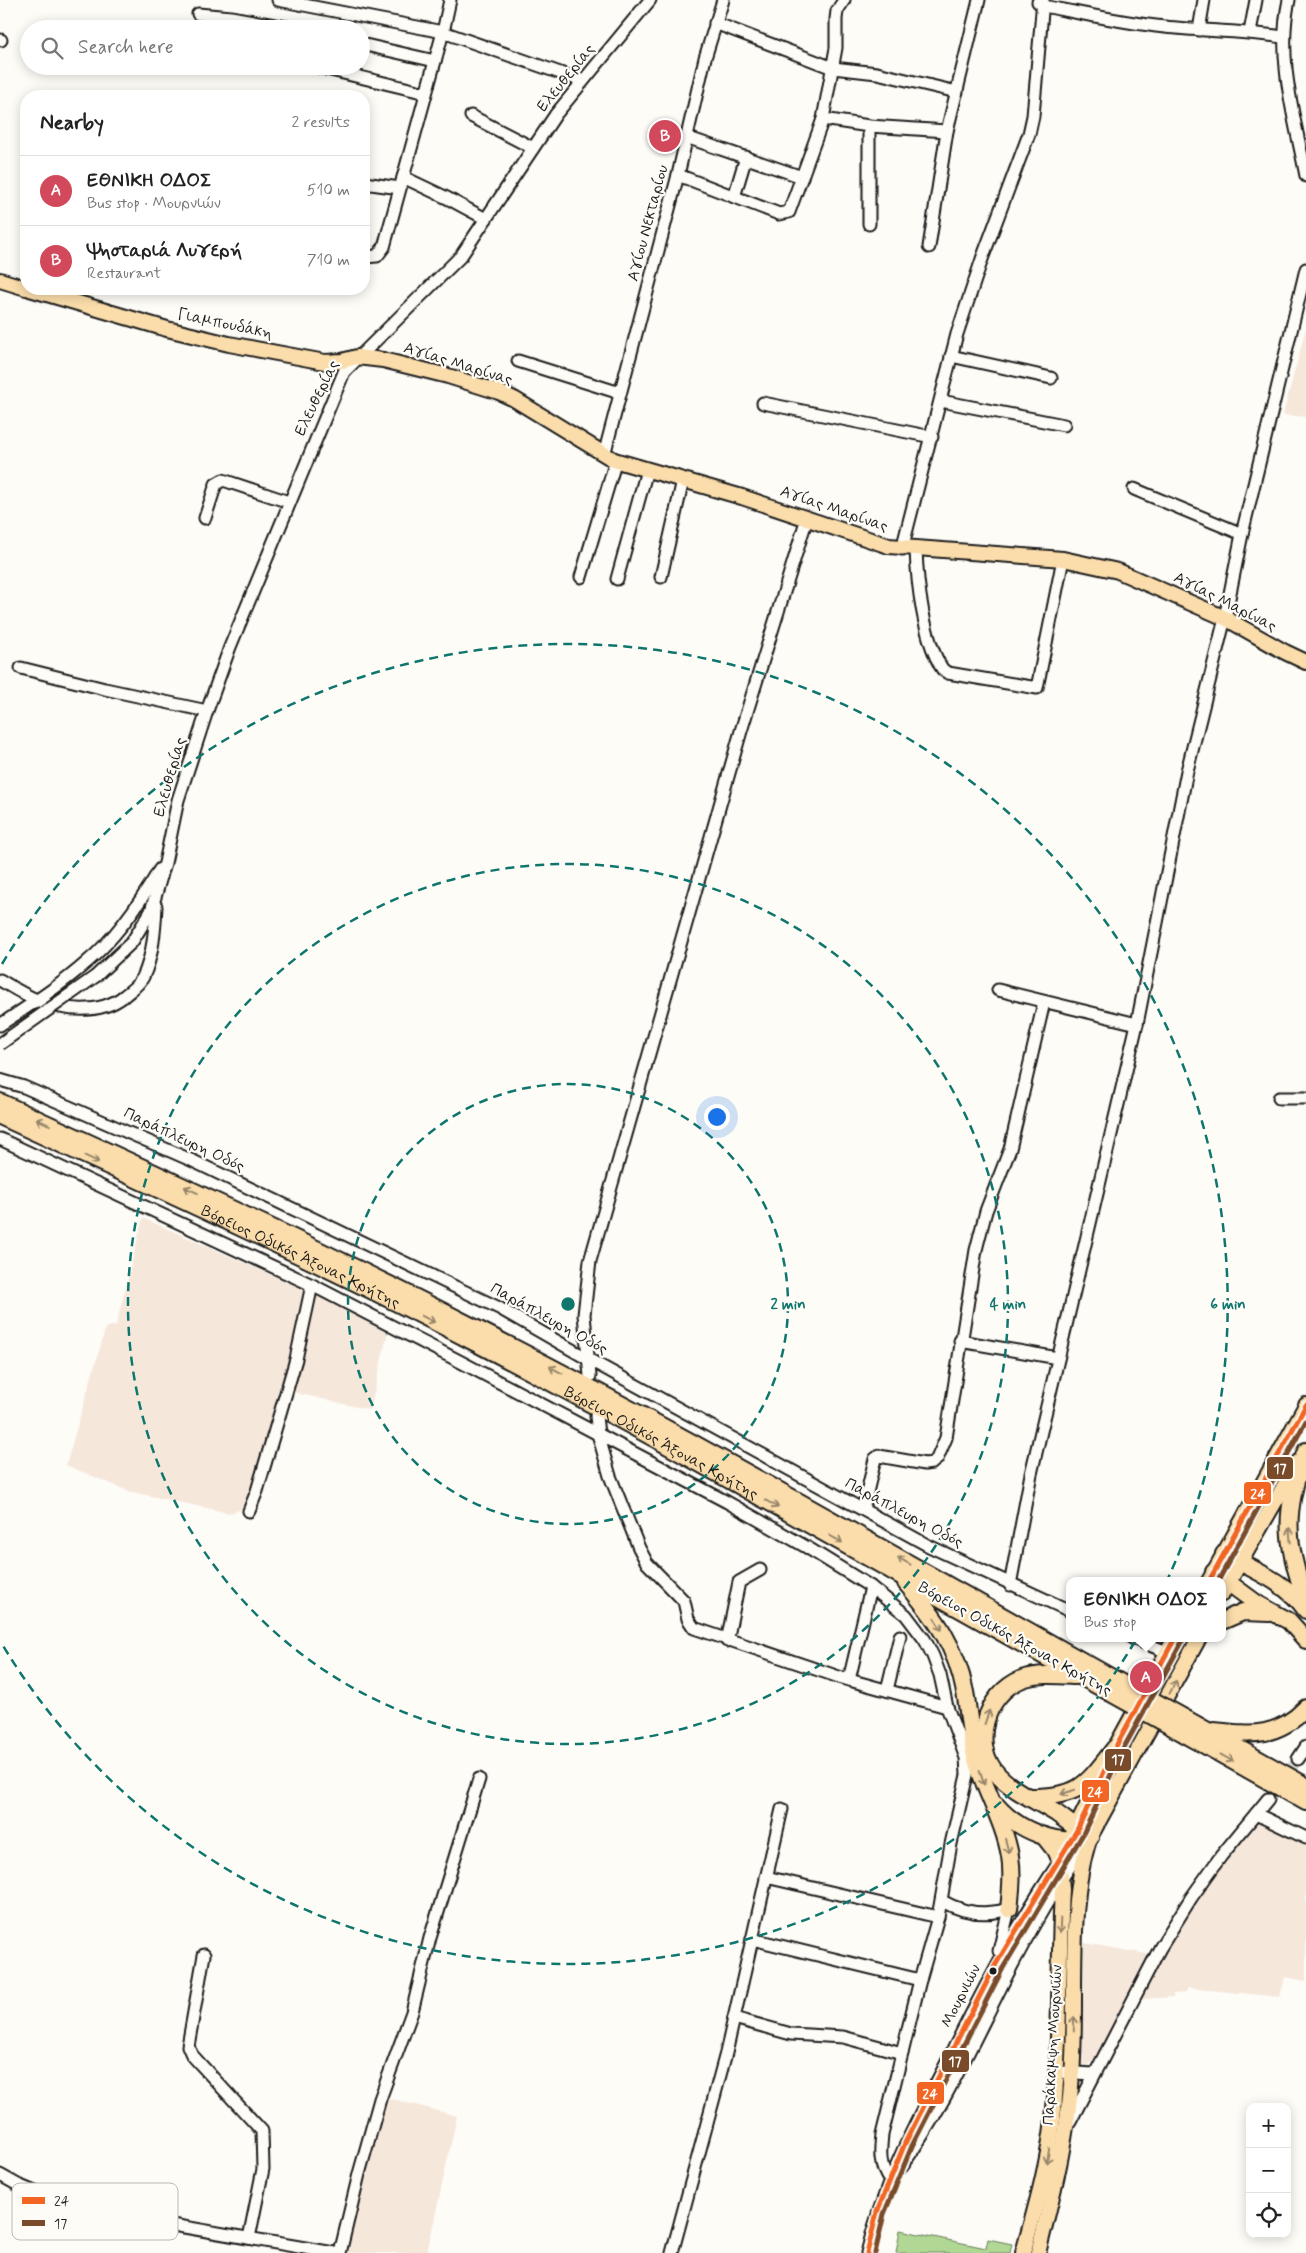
<!DOCTYPE html>
<meta charset="utf-8">
<style>
:root{--surface:#fff;--page:#f2f2f2;--text:#222;--muted:#767676;--line:#e0e0e0;--accent:#d1495b}
body{margin:0;font-family:Mynerve,sans-serif;background:var(--page);color:var(--text)}
.controls{position:absolute;right:15px;bottom:15px;display:grid;overflow:hidden;border-radius:10px;box-shadow:0 2px 12px #0003}
.controls button{width:45px;height:45px;display:grid;place-items:center;padding:0;border:0;border-bottom:1px solid var(--line);background:var(--surface);color:var(--text);font:25px sans-serif}
.you{position:absolute;left:716px;top:1116px;width:18px;height:18px;margin:-12px;border:4px solid #fff;border-radius:50%;background:#1a73e8;box-shadow:0 0 0 8px #1a73e833}
.badge{display:grid;place-items:center;width:32px;height:32px;border-radius:50%;background:var(--accent);color:#fff;font-size:16px;font-weight:700}
.pin{position:absolute;translate:-50% -50%;border:2px solid #fff;box-shadow:0 1px 5px #0006}
.popup{position:absolute;left:1066px;top:1577px;width:160px;height:65px;box-sizing:border-box;display:grid;place-content:center;border-radius:10px;background:var(--surface);filter:drop-shadow(0 1px 4px #0005);font-size:16px;white-space:nowrap;color:var(--muted)}
.popup b{font-size:19px;color:var(--text)}
.popup::after{content:'';position:absolute;left:50%;top:100%;margin-left:-10px;border:10px solid transparent;border-top-color:var(--surface)}
.list{margin:0;padding:0;list-style:none}
h2{display:flex;justify-content:space-between;align-items:center;height:65px;margin:0;padding:0 20px;font-size:21px}
h2 small{font-size:16px;font-weight:400;color:var(--muted)}
.list li{display:grid;grid-template-columns:32px 1fr auto;gap:15px;align-items:center;box-sizing:border-box;height:70px;padding:0 20px;border-top:1px solid var(--line)}
.list b{display:block;font-size:19px;white-space:nowrap}
.list p{margin:0;font-size:16px;white-space:nowrap;color:var(--muted)}
.list em{font-size:16px;font-style:normal;color:var(--muted)}
.icon{flex:none;width:28px;height:28px;fill:none;stroke:currentColor;stroke-width:2;stroke-linecap:round;stroke-linejoin:round}
.map{position:relative;flex:none;width:1306px;height:2253px;overflow:hidden}
.search{position:absolute;background:var(--surface);box-shadow:0 2px 12px #0003;left:20px;top:20px;width:350px;height:55px;display:flex;align-items:center;gap:12px;box-sizing:border-box;padding:0 18px;border-radius:28px;color:var(--muted);font-size:19px}
.panel{position:absolute;background:var(--surface);box-shadow:0 2px 12px #0003;left:20px;top:90px;width:350px;height:205px;border-radius:20px}
.map>svg:first-child{display:block}
.built{fill:#f6e7db}
.green{fill:#b0d894;stroke:#667a58}
.lines{fill:none;stroke-linecap:round;stroke-linejoin:round}
.minor-tunnel{stroke:#dbdad6;stroke-width:11;stroke-dasharray:11 5.5;stroke-linecap:butt}
.minor-casing{stroke:#1c1c1c;stroke-width:15}
.major-casing{stroke:#1c1c1c;stroke-width:18}
.highway-casing{stroke:#1c1c1c;stroke-width:20}
.minor{stroke:#fdfcf7;stroke-width:11}
.major{stroke:#fbddab;stroke-width:14}
.highway{stroke:#fbddab;stroke-width:16}
.minor-bridge-casing{stroke:#1c1c1c;stroke-width:15;stroke-linecap:butt}
.highway-bridge-casing{stroke:#1c1c1c;stroke-width:20;stroke-linecap:butt}
.minor-bridge{stroke:#fdfcf7;stroke-width:11}
.highway-bridge{stroke:#fbddab;stroke-width:16}
.bus-1-casing{stroke:#fdfcf7;stroke-width:9}
.bus-2-casing{stroke:#fdfcf7;stroke-width:9}
.bus-1{stroke:#f26522;stroke-width:5}
.bus-2{stroke:#7a4b2a;stroke-width:5}
.oneway{stroke:#97866b}
.ring{fill:none;stroke:#0f766e;stroke-width:2.5;stroke-dasharray:9 6}
.bus-dot{fill:#1c1c1c;stroke:#fdfcf7;stroke-width:2}
.labels{text-anchor:middle;dominant-baseline:central;stroke-width:4.5;stroke-linejoin:round;paint-order:stroke}
.street-label{font-size:16px;fill:#1c1c1c;stroke:#fdfcf7}
.key{fill:#fdfcf7;stroke:#bab9b5;stroke-width:1}
.key-label{font-size:14px;fill:#1c1c1c}
.centre{fill:#0f766e;stroke:#fdfcf7;stroke-width:2.5}
.ring-label{font-size:15px;text-anchor:middle;font-weight:bold;fill:#0f766e;stroke:#fdfcf7;stroke-width:4.5;stroke-linejoin:round;paint-order:stroke}
.line-badge{stroke:#fdfcf7;stroke-width:2}
.badge-label{font-size:14px;text-anchor:middle;font-weight:bold;fill:#fff}
</style>
<div class="map">
<svg width="1306" height="2253" viewBox="0 0 1306 2253">
<rect width="100%" height="100%" fill="#fdfcf7"/>
<filter id="ink" filterUnits="userSpaceOnUse"><feTurbulence type="fractalNoise" baseFrequency=".02" numOctaves="2"/><feDisplacementMap in="SourceGraphic" scale="10" xChannelSelector="R" yChannelSelector="G"/><feConvolveMatrix kernelMatrix="1 2 1 2 8 2 1 2 1" color-interpolation-filters="sRGB"/></filter>
<g filter="url(#ink)">
<g class="built">
<polygon points="1306,328 1306,417 1283,415"/>
<polygon points="143,1218 306,1290 388,1332 370,1410 279,1389 248,1503 240,1510 229,1513 128,1491 66,1465 106,1327 116,1326"/>
<polygon points="1257,1821 1306,1846 1306,1981 1285,1977 1280,1997 1188,1988 1185,1993 1173,1994 1173,1997 1127,2000 1093,2061 1087,2066 1078,2067 1078,1942 1159,1956 1227,1854"/>
<polygon points="380,2099 397,2100 457,2116 427,2253 341,2253"/>
</g>
<polygon class="green" points="900,2230 986,2248 988,2239 1012,2244 1010,2253 896,2253"/>
<g class="lines">
<polyline class="minor-tunnel" points="1268,1799 1298,1759"/>
<g class="minor-casing">
<g id="minor">
<polyline points="278,0 443,32 583,81"/>
<path d="M 1289,0 C 1276,58 1295,119 1306,176"/>
<path d="M 1038,2 L 1044,6 C 1084,14 1124,23 1165,27 C 1204,31 1244,31 1283,37"/>
<polyline points="198,14 231,17 297,29"/>
<polyline points="715,23 833,68 877,73 957,92"/>
<polyline points="1199,30 1204,0"/>
<polyline points="1250,32 1256,0"/>
<polyline points="0,40 1,40"/>
<polyline points="361,44 435,61"/>
<polyline points="314,66 426,93"/>
<polyline points="471,116 533,148"/>
<polyline points="823,119 869,126 947,131"/>
<polyline points="869,126 869,224"/>
<polyline points="686,137 802,177"/>
<polyline points="678,175 779,214 789,212 823,119 836,48 836,19 837,11 844,0"/>
<polyline points="403,177 447,198 486,219"/>
<polyline points="364,183 400,188"/>
<polyline points="734,197 746,157"/>
<polyline points="929,247 947,131 979,0"/>
<polyline points="364,257 377,256 384,247 443,32 450,0"/>
<polyline points="951,356 1051,378"/>
<polyline points="518,361 620,393"/>
<polyline points="941,401 1064,425"/>
<polyline points="763,403 932,437"/>
<polyline points="604,455 678,175 705,58 723,0"/>
<polyline points="1134,489 1242,534"/>
<polyline points="205,518 216,484 223,480 289,502"/>
<polyline points="902,549 957,334 982,259 1029,134 1033,116 1043,0"/>
<path d="M 916,549 C 917,583 924,642 943,670 L 948,673 L 1037,688 L 1063,559"/>
<polyline points="581,577 616,460"/>
<polyline points="661,577 683,480"/>
<polyline points="617,579 647,470"/>
<polyline points="21,668 105,689 207,711"/>
<polyline points="96,976 132,942 151,911 165,863 178,800 207,711 230,647 344,372 461,256 556,114 650,0"/>
<path d="M 0,980 C 12,987 24,995 37,1000 C 64,1011 100,1015 124,996 C 131,990 139,985 143,977 C 153,956 155,929 156,906"/>
<polyline points="998,990 1137,1024"/>
<path d="M 0,1025 C 30,1005 60,986 87,962 C 117,937 140,903 160,869"/>
<polyline points="0,1080 24,1087 193,1161 499,1308 588,1359 929,1546 1070,1611"/>
<polyline points="1279,1098 1306,1098"/>
<path d="M 0,1139 L 312,1285 L 461,1362 L 727,1502 L 808,1548 L 871,1587 L 906,1615 L 925,1640 L 933,1656 L 940,1675 L 947,1707 L 966,1758 L 967,1775 L 951,1844 L 938,1917 L 920,1980 L 882,2135 C 880,2153 879,2166 890,2181"/>
<polyline points="960,1341 1058,1358"/>
<polyline points="590,1376 584,1315 590,1261 741,731 807,518"/>
<polyline points="596,1416 598,1434 610,1476 639,1548 647,1563 684,1601 688,1619 694,1628 842,1678 947,1707"/>
<polyline points="863,1509 875,1459 879,1456 925,1464 932,1463 937,1459 946,1438 976,1250 986,1211 1010,1149 1044,1002"/>
<polyline points="249,1511 257,1491 296,1359 312,1285"/>
<polyline points="1010,1585 1031,1474 1137,1024 1187,771 1225,618 1242,534 1306,269"/>
<polyline points="1132,1638 1167,1652"/>
<polyline points="727,1641 739,1582 760,1570"/>
<polyline points="849,1680 871,1587"/>
<polyline points="887,1690 900,1636"/>
<polyline points="1298,1759 1306,1747"/>
<polyline points="1256,1814 1306,1838"/>
<polyline points="766,1877 938,1917"/>
<path d="M 942,1901 C 963,1913 986,1916 1009,1909 L 999,1951"/>
<polyline points="752,1939 920,1980"/>
<polyline points="204,1955 188,2046 192,2055 262,2131 263,2169 249,2238"/>
<polyline points="734,2018 791,2034 843,2037 902,2053"/>
<polyline points="1057,2072 1094,2074"/>
<polyline points="1070,2122 1160,1948 1191,1898 1221,1856 1268,1799"/>
<path d="M 899,2170 C 937,2118 965,2059 994,2001 C 1021,1946 1051,1892 1087,1841"/>
<polyline points="0,2175 18,2185 49,2198 109,2214 334,2253"/>
<polyline points="340,2253 359,2174 380,2099 412,2012 430,1938 479,1779"/>
<polyline points="672,2253 726,2053 782,1809"/>
<path d="M 867,2253 C 884,2181 915,2125 948,2060 C 982,1992 1017,1924 1060,1861"/>
</g>
</g>
<g class="major-casing">
<g id="major">
<polyline points="0,280 26,288"/>
<polyline points="30,289 167,329 229,344 325,362 342,361 357,357 383,360 448,376 499,392 514,399 614,460 742,497 889,546 1063,559 1118,571 1225,618 1285,652 1306,662"/>
<polyline points="1209,1581 1306,1405"/>
<polyline points="1222,1594 1298,1462"/>
<path d="M 1023,2253 C 1035,2209 1048,2165 1053,2119 C 1061,2043 1058,1966 1062,1890 L 1060,1861 L 1115,1748 L 1175,1638"/>
<path d="M 1038,2253 C 1053,2194 1068,2136 1072,2075 C 1078,2000 1066,1907 1090,1837 L 1199,1638"/>
</g>
</g>
<g class="highway-casing">
<g id="highway">
<path d="M 0,1102 C 161,1176 322,1249 479,1330 C 695,1440 905,1562 1116,1680"/>
<path id="s1" d="M 0,1116 C 160,1190 320,1262 476,1343 C 690,1454 898,1576 1109,1692"/>
<path d="M 1306,1451 C 1284,1508 1284,1542 1306,1599"/>
<path d="M 1224,1554 C 1252,1569 1288,1583 1306,1610"/>
<polyline points="1214,1572 1256,1603 1289,1621 1306,1640"/>
<path d="M 906,1583 C 936,1618 956,1646 965,1692 C 969,1713 970,1735 975,1756 C 984,1790 1004,1821 1010,1856 C 1013,1874 1011,1892 1009,1909"/>
<polyline points="1222,1621 1243,1612 1270,1613"/>
<path d="M 1075,1676 C 1058,1675 1039,1673 1022,1679 C 985,1694 970,1745 998,1775 C 1013,1791 1037,1801 1056,1813 C 1067,1821 1078,1830 1090,1837"/>
<polyline points="1188,1720 1306,1786"/>
<path d="M 1214,1731 C 1253,1735 1277,1738 1306,1708"/>
<polyline points="1185,1734 1306,1802"/>
<path d="M 1030,1797 C 1080,1797 1086,1785 1115,1748"/>
<path d="M 996,1805 C 1017,1830 1059,1848 1090,1837"/>
<polyline points="1044,1836 1055,1850 1060,1861"/>
</g>
</g>
<use href="#minor" class="minor"/>
<use href="#major" class="major"/>
<use href="#highway" class="highway"/>
<g class="minor-bridge-casing">
<polyline id="minor-bridge" points="0,1044 96,976"/>
</g>
<g class="highway-bridge-casing">
<g id="highway-bridge">
<polyline points="1116,1680 1188,1720"/>
<polyline points="1109,1692 1185,1734"/>
</g>
</g>
<use href="#minor-bridge" class="minor-bridge"/>
<use href="#highway-bridge" class="highway-bridge"/>
<g class="bus-1-casing">
<g id="bus-1">
<polyline points="1209,1581 1306,1405"/>
<polyline points="867,2253 877,2212 905,2143 996,1964 1077,1830 1115,1748 1175,1638"/>
</g>
</g>
<g class="bus-2-casing">
<g id="bus-2">
<polyline points="1218,1581 1306,1421"/>
<polyline points="875,2253 884,2214 912,2146 1003,1968 1083,1834 1122,1751 1182,1642"/>
</g>
</g>
<use href="#bus-1" class="bus-1"/>
<use href="#bus-2" class="bus-2"/>
</g>
<defs><path id="oneway-shaft" d="M-6 0H5M1.5-3L5.5 0L1.5 3" fill="none" stroke-width="1.6" stroke-linecap="round" stroke-linejoin="round" transform="scale(1.25)"/></defs>
<g class="oneway">
<use href="#oneway-shaft" transform="translate(43 1122) rotate(-155)"/>
<use href="#oneway-shaft" transform="translate(92 1159) rotate(25)"/>
<use href="#oneway-shaft" transform="translate(191 1190) rotate(-155)"/>
<use href="#oneway-shaft" transform="translate(428 1319) rotate(27)"/>
<use href="#oneway-shaft" transform="translate(556 1370) rotate(-152)"/>
<use href="#oneway-shaft" transform="translate(772 1504) rotate(30)"/>
<use href="#oneway-shaft" transform="translate(1290 1535) rotate(-95)"/>
<use href="#oneway-shaft" transform="translate(836 1539) rotate(29)"/>
<use href="#oneway-shaft" transform="translate(904 1561) rotate(-151)"/>
<use href="#oneway-shaft" transform="translate(938 1624) rotate(57)"/>
<use href="#oneway-shaft" transform="translate(1173 1687) rotate(-62)"/>
<use href="#oneway-shaft" transform="translate(987 1717) rotate(-71)"/>
<use href="#oneway-shaft" transform="translate(1227 1758) rotate(29)"/>
<use href="#oneway-shaft" transform="translate(982 1778) rotate(71)"/>
<use href="#oneway-shaft" transform="translate(1068 1792) rotate(162)"/>
<use href="#oneway-shaft" transform="translate(1007 1846) rotate(75)"/>
<use href="#oneway-shaft" transform="translate(1060 1926) rotate(92)"/>
<use href="#oneway-shaft" transform="translate(1074 2024) rotate(-89)"/>
<use href="#oneway-shaft" transform="translate(1048 2156) rotate(99)"/>
</g>
</g>
<g class="ring">
<circle cx="568" cy="1304" r="220"/>
<circle cx="568" cy="1304" r="440"/>
<path d="M2 964A660 660 0 1 1 2 1644"/>
</g>
<circle class="bus-dot" cx="993" cy="1971" r="4.5"/>
<g class="labels">
<g class="street-label">
<text transform="translate(566 78) rotate(-51)">Ελευθερίας</text>
<text transform="translate(648 223) rotate(-75)">Αγίου Νεκταρίου</text>
<text transform="translate(225 324) rotate(12)">Γιαμπουδάκη</text>
<text transform="translate(458 364) rotate(17)">Αγίας Μαρίνας</text>
<text transform="translate(317 398) rotate(-64)">Ελευθερίας</text>
<text transform="translate(834 509) rotate(19)">Αγίας Μαρίνας</text>
<text transform="translate(1225 602) rotate(27)">Αγίας Μαρίνας</text>
<text transform="translate(170 777) rotate(-74)">Ελευθερίας</text>
<text transform="translate(184 1140) rotate(25)">Παράπλευρη Οδός</text>
<text stroke="none"><textPath href="#s1" startOffset="332">Βόρειος Οδικός Άξονας Κρήτης</textPath></text>
<text transform="translate(549 1319) rotate(29)">Παράπλευρη Οδός</text>
<text stroke="none"><textPath href="#s1" startOffset="738">Βόρειος Οδικός Άξονας Κρήτης</textPath></text>
<text transform="translate(904 1513) rotate(28)">Παράπλευρη Οδός</text>
<text transform="translate(1015 1639) rotate(29)">Βόρειος Οδικός Άξονας Κρήτης</text>
<text transform="translate(961 1996) rotate(-63)">Μουρνιών</text>
<text transform="translate(1053 2045) rotate(-87)">Παράκαμψη Μουρνιών</text>
</g>
</g>
<rect x="12" y="2183" width="166" height="57" rx="8" class="key"/>
<rect x="22" y="2197" width="23" height="7" fill="#f26522"/>
<rect x="22" y="2220" width="23" height="6" fill="#7a4b2a"/>
<g class="key-label">
<text x="54" y="2205">24</text>
<text x="54" y="2228">17</text>
</g>
<circle cx="568" cy="1304" r="8" class="centre"/>
<g class="ring-label">
<text x="788" y="1309">2 min</text>
<text x="1008" y="1309">4 min</text>
<text x="1228" y="1309">6 min</text>
</g>
<g class="line-badge">
<rect x="1266" y="1456" width="28" height="24" rx="5" fill="#7a4b2a"/>
<rect x="1243" y="1481" width="29" height="24" rx="5" fill="#f26522"/>
<rect x="1104" y="1748" width="28" height="24" rx="5" fill="#7a4b2a"/>
<rect x="1081" y="1779" width="29" height="24" rx="5" fill="#f26522"/>
<rect x="941" y="2049" width="29" height="24" rx="5" fill="#7a4b2a"/>
<rect x="916" y="2081" width="29" height="24" rx="5" fill="#f26522"/>
</g>
<g class="badge-label">
<text x="1280" y="1473">17</text>
<text x="1258" y="1498">24</text>
<text x="1118" y="1764">17</text>
<text x="1095" y="1796">24</text>
<text x="955" y="2066">17</text>
<text x="930" y="2098">24</text>
</g>
</svg>
<div class="controls">
<button>+</button>
<button>−</button>
<button><svg class="icon" aria-label="locate" viewBox="0 0 24 24"><circle cx="12" cy="12" r="6"/><path d="M12 2v4M12 18v4M2 12h4M18 12h4"/></svg></button>
</div>
<div class="you"></div>
<div class="pin badge" style="left:1146px;top:1677px">A</div>
<div class="popup"><b>ΕΘΝΙΚΗ ΟΔΟΣ</b>Bus stop</div>
<div class="pin badge" style="left:665px;top:136px">B</div>
<div class="search"><svg class="icon" aria-label="search" viewBox="0 0 24 24"><circle cx="10" cy="10" r="6"/><path d="M15 15l6 6"/></svg>Search here</div>
<section class="panel">
<h2>Nearby<small>2 results</small></h2>
<ul class="list">
<li><span class="badge">A</span><div><b>ΕΘΝΙΚΗ ΟΔΟΣ</b><p>Bus stop · Μουρνιών</p></div><em>510 m</em></li>
<li><span class="badge">B</span><div><b>Ψησταριά Λυγερή</b><p>Restaurant</p></div><em>710 m</em></li>
</ul>
</section>
</div>
